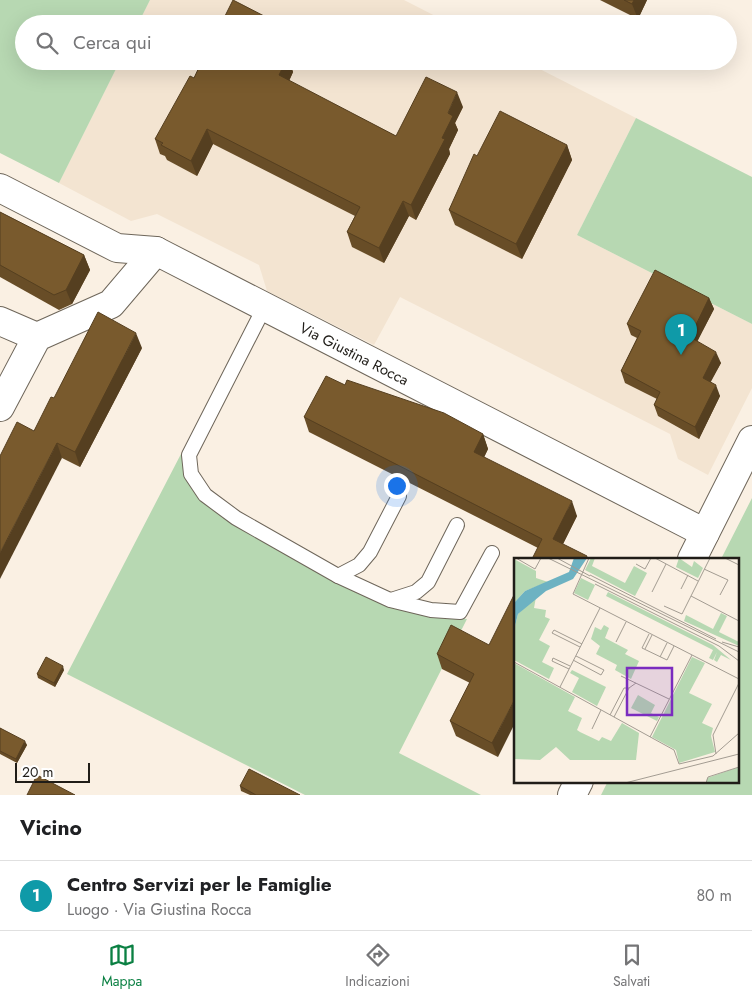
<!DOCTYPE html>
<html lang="it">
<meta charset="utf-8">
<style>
:root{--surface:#fff;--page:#f6f6f6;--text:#202124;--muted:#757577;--line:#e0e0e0;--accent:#0b8043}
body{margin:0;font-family:Jost,sans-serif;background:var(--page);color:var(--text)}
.scale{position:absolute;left:15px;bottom:12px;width:75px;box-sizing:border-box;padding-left:5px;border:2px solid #201d18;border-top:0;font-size:14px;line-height:18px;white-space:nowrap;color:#201d18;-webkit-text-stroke:4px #fff;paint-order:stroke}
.you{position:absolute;left:396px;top:485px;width:18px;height:18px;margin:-12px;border:4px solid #fff;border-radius:50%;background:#1a73e8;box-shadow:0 0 0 8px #1a73e833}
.badge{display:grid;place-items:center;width:32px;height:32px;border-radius:50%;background:var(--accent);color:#fff;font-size:16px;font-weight:700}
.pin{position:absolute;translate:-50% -41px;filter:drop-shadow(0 1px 2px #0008)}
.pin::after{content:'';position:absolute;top:26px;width:18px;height:15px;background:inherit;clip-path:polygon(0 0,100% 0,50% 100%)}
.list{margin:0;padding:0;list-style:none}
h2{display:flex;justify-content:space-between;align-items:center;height:65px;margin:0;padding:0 20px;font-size:21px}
h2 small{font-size:16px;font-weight:400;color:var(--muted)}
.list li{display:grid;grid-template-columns:32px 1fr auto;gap:15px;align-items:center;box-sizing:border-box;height:70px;padding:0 20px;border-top:1px solid var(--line)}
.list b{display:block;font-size:19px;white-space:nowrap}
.list p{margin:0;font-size:16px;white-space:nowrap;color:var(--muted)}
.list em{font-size:16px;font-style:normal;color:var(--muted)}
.icon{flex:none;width:28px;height:28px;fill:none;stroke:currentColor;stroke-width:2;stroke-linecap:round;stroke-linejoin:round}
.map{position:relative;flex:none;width:752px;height:795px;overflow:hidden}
.search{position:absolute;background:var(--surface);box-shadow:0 5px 20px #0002;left:15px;right:15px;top:15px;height:55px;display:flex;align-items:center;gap:12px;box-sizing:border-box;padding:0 18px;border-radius:28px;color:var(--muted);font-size:19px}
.sheet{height:135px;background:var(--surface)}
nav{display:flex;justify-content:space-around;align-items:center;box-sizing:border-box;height:70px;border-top:1px solid var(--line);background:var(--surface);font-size:14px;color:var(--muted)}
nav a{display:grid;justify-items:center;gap:2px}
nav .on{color:var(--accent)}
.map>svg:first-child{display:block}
.built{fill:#f3e4d1}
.green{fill:#b7d8b2}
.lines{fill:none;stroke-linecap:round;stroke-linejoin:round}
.lane-casing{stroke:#6e665a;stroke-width:16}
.street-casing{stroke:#6e665a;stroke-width:30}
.lane{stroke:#fff;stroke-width:14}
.street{stroke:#fff;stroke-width:28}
.wall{fill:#684d27}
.shaded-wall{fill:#553f20}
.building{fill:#795a2d;stroke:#553f20}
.labels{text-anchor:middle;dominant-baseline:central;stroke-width:5;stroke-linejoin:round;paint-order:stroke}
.street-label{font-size:15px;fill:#201d18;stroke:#fff}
.inset-road{fill:none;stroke:#a39c92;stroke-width:1}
.view{fill:#7b2cbf;fill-opacity:0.15;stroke:#7b2cbf;stroke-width:2.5}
.inset-edge{fill:none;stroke:#201d18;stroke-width:2.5}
</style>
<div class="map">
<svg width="752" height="795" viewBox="0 0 752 795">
<rect width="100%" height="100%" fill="#faf0e3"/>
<g class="built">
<polygon points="150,0 404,0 451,24 138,24"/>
<polygon points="120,61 524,61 636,118 577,235 752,324 752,388 708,475 678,459 670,434 400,297 374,345 267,291 259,265 157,214 131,221 59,183"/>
</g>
<g class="green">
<polygon points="0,0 150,0 138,24 24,24 24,61 120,61 59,183 0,153"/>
<polygon points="636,118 752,177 752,324 577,235"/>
<polygon points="182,452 185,454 184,470 194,492 213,509 292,558 357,593 390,607 417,614 467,619 399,753 481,795 305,795 67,674"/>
<polygon points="752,498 752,795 601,795 608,781 738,781 738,559 721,559"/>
</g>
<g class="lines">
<g class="lane-casing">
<g id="lane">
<polyline points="264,308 189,455 191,474 205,495 236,518 338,576 390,600 431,610 460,612 492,553"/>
<polyline points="338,576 359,565 370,552 399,496"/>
<polyline points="391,600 416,592 428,582 457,525"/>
</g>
</g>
<g class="street-casing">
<g id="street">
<polyline points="0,188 117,248 156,251 705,533"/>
<polyline points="0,321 37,337"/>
<polyline points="0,407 37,337 111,304 156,251"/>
<polyline points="692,559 752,440"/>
<polyline points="572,795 579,781"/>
</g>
</g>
<use href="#lane" class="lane"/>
<use href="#street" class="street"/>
</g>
<g class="wall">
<polygon points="600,0 647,0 638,19"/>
<polygon points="202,61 289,61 293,72 289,81 396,136 463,107 455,123 458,130 449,149 450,154 416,220 409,216 384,263 352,247 347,232 355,216 213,144 197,176 167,160 165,156 160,154 155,139 194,78"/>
<polygon points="567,145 572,160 522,259 455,225 449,210 477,156"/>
<polygon points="0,212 84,255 90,270 72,304 59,310 0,277"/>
<polygon points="709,298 714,309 697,341 721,363 710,382 720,396 699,439 658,416 654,405 657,399 625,383 621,371 637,338 631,335 627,324"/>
<polygon points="142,348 80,467 62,458 34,431 54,398"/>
<polygon points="345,385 483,434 488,449 484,457 577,516 563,544 538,548 309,432 304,417"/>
<polygon points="489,645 498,757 456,736 450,721 470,683 442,669 437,654"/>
<polygon points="64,670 55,687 38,678 37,674"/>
<polygon points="0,728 27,745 17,763 0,754"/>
<polygon points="240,786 300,795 250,795 241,791"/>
</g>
<g class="shaded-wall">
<polygon points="634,0 647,0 638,19 632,4"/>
<polygon points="266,17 268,24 262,24"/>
<polygon points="286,61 289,61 293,72 285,90 279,75"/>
<polygon points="457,92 463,107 455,123 458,130 449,149 450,154 416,220 411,205 442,138 448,113"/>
<polygon points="207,129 213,144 197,176 191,161"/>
<polygon points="567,145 572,160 522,259 516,244"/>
<polygon points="403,201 409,216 384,263 379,248"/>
<polygon points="84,255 90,270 72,304 66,290"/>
<polygon points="709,298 714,309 694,348 690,337"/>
<polygon points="136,333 142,348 80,467 75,452"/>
<polygon points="716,352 721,363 707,389 703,378"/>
<polygon points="716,385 720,396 699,439 695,427"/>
<polygon points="483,434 488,449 480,466 474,452"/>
<polygon points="57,443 62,458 0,579 0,553"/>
<polygon points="572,501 577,516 558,554 553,539"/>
<polygon points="63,666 64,670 55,687 54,683"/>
<polygon points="516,697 516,721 498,757 492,743"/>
<polygon points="25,741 27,745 17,763 16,759"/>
</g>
<g class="building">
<polygon points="233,0 266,17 262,24 221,24"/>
<polygon points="624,0 634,0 632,4"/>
<polygon points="202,61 286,61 279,75 396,136 426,77 457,92 448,113 453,116 442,138 445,139 411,205 403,201 379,248 347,232 360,207 207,129 191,161 161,145 163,143 155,139 190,76 194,78"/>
<polygon points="500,111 567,145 516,244 449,210 474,154 477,156"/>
<polygon points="0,212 84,255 66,290 54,295 0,265"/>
<polygon points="655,270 709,298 690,337 716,352 703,378 716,385 695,427 654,405 660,392 621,371 641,331 627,324"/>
<polygon points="98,312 136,333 75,452 57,443 0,553 0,456 17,422 34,431 51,397 54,398"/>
<polygon points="326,376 345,385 347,380 444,413 483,434 474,452 572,501 553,539 587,556 586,559 532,559 542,539 304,417"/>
<polygon points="516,591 516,697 492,743 450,721 474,674 437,654 451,625 489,645"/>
<polygon points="46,657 63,666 54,683 37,674"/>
<polygon points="0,728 25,741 16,759 0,751"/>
<polygon points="249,769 300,795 256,795 240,786"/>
<polygon points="37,775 75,795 27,795"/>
</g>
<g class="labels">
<g class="street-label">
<text transform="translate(354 354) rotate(27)">Via Giustina Rocca</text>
</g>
</g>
<g transform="translate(514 558)">
<rect width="225" height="225" fill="#faf0e3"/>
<path d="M 77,0 L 81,0 L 78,8 L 111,25 L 120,8 L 133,15 L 121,38 L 71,12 ZM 165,0 L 178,9 L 180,3 L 189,10 L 184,20 L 162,9 ZM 0,1 L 22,13 L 22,20 L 34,24 L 11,33 L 0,45 ZM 67,20 L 81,27 L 74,42 L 60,35 ZM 94,34 L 199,87 L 217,102 L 207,97 L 203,104 L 200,102 L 203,94 L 199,102 L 195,100 L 199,92 L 92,38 ZM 22,39 L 20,50 L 32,52 L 31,59 L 36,61 L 25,82 L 36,88 L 28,104 L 40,110 L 35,121 L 0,102 L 0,72 L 4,56 ZM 207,55 L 213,58 L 205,74 L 225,84 L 225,88 L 170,63 L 172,57 L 199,71 ZM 90,67 L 95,70 L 91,80 L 114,92 L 111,96 L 125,103 L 117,121 L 101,112 L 103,107 L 82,96 L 86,88 L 77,81 L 81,69 L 87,72 ZM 178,99 L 191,105 L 175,135 L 198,146 L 188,165 L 199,170 L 197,178 L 201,194 L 165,205 L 162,192 L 138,179 ZM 0,105 L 61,139 L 54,153 L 68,160 L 63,172 L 66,174 L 85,183 L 88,179 L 97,183 L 108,165 L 125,175 L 122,202 L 56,202 L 42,189 L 26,202 L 0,201 ZM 58,112 L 92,129 L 83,148 L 58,134 L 65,120 L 56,115 ZM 124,137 L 141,147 L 137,155 L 145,159 L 143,163 L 117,150 ZM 225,209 L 225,225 L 192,225 L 193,220 Z" fill="#b7d8b2"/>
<path d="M 60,0 L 73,0 L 59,21 L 32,33 L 4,56 L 0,72 L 0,45 L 11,33 L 55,14 Z" fill="#6db2c2"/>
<path class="inset-road" d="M 2,0 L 21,11 L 27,0M 34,0 L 225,94M 43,0 L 76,18M 75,0 L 59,36 L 225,121M 141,0 L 184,23M 211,0 L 225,7M 122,6 L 131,11 L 137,0M 190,11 L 214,22 L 206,37M 76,17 L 202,81M 81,26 L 205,88 L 225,103M 167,31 L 174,17M 138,34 L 152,6M 177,38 L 225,63M 150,48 L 168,56 L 196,0M 135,76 L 128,90 L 153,102 L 160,88M 102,84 L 112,64M 208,84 L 225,89M 66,89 L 38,75 L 40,72 L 68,86M 131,91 L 138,77M 146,99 L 153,85M 59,102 L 87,117 L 90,112 L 62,98M 0,104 L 160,192 L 165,206 L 199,198 L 225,175M 55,111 L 38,103 L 39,100 L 56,108M 107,118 L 155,141M 46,129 L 86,50M 96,157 L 110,130 L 115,130M 100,159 L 115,130 L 122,125M 78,171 L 87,152M 136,179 L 178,97M 202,196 L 199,177 L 225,125M 111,225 L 225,196M 192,225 L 194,219 L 225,209"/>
<path class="view" d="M 113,110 L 158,110 L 158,157 L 113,157 Z"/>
<rect width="225" height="225" class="inset-edge"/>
</g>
</svg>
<div class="scale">20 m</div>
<div class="you"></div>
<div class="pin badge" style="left:681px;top:355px;background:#0f9aa8">1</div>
<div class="search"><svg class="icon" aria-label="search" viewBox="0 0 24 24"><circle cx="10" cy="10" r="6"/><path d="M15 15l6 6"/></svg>Cerca qui</div>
</div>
<section class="sheet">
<h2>Vicino<small></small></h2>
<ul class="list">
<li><span class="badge" style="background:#0f9aa8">1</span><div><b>Centro Servizi per le Famiglie</b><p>Luogo · Via Giustina Rocca</p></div><em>80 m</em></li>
</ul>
</section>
<nav>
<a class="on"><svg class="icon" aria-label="map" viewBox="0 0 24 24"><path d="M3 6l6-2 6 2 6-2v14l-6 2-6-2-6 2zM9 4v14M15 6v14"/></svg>Mappa</a>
<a><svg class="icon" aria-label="directions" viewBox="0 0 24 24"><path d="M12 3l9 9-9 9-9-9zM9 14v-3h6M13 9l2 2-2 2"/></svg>Indicazioni</a>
<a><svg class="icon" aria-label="saved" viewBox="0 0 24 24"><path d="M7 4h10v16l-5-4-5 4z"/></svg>Salvati</a>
</nav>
